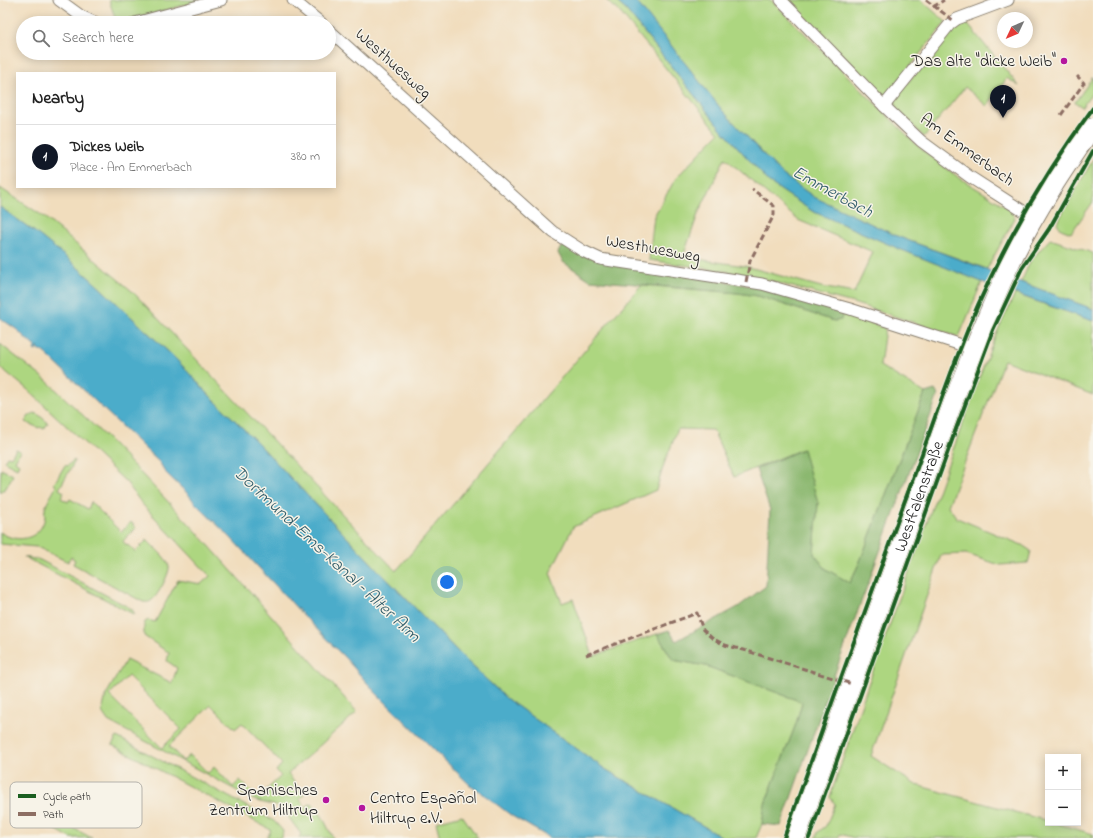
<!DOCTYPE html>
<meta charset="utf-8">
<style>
:root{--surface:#fff;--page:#f6f6f6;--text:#222;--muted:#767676;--line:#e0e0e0;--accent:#111827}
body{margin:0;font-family:"Indie Flower",sans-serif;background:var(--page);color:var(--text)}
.controls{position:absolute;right:12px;bottom:12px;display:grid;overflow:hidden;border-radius:0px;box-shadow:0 2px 10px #0003}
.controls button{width:36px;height:36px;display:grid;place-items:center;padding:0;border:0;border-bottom:1px solid var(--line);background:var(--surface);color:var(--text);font:20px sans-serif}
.compass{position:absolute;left:997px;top:12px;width:36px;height:36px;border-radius:50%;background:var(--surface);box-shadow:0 2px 10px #0003;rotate:226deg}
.you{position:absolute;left:447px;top:582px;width:14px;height:14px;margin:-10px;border:3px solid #fff;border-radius:50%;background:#1a73e8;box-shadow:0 0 0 6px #1a73e833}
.badge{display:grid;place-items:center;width:26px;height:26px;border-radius:50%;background:var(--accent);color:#fff;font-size:13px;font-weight:700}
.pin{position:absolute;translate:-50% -33px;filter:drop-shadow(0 1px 2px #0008)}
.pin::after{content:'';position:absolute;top:21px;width:14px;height:12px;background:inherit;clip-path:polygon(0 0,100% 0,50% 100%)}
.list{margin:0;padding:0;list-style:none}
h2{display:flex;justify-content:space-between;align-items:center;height:52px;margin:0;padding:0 16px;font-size:17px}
h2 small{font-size:13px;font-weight:400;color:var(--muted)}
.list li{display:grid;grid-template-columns:26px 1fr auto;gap:12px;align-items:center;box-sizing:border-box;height:64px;padding:0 16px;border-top:1px solid var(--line)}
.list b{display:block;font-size:15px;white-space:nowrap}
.list p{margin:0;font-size:13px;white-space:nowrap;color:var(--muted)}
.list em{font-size:13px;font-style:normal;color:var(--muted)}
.icon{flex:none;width:22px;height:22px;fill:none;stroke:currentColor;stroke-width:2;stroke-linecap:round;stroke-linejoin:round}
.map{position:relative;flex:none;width:1093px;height:838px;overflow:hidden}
.search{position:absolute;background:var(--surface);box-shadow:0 2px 10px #0003;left:16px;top:16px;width:320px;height:44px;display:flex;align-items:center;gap:10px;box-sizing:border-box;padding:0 14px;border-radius:22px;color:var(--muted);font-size:15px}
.panel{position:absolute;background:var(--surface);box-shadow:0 2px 10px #0003;left:16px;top:72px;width:320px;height:116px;border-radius:0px}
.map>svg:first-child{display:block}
.green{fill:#add680;stroke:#64794e;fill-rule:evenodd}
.forest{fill:#8ab76e;stroke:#536a45}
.water{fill:#4bacca;stroke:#346473}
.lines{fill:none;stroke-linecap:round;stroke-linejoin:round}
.minor-casing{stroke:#867c6c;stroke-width:13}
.primary-casing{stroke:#867c6c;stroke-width:20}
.minor{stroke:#fff;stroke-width:11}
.primary{stroke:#fff;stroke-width:18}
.quiet{stroke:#8d6e63;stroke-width:3;stroke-dasharray:6 3;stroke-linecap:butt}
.cycleway-casing{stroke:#f7f3e8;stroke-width:6}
.cycleway{stroke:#1b5e20;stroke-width:4}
.poi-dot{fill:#b5179e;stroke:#f7f3e8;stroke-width:1.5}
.labels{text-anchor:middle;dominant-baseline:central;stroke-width:3;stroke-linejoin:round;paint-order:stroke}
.poi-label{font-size:17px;fill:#1c1c1c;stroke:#f7f3e8;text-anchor:end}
.street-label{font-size:17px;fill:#1c1c1c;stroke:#f7f3e8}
.water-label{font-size:18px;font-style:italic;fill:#315d6a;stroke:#f7f3e8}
.key{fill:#f7f3e8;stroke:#b5b2ab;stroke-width:1}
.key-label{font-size:11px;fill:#1c1c1c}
</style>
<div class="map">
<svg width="1093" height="838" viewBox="0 0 1093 838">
<rect width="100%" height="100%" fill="#f7f3e8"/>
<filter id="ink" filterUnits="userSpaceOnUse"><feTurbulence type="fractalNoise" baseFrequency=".025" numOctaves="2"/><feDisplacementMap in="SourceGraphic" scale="8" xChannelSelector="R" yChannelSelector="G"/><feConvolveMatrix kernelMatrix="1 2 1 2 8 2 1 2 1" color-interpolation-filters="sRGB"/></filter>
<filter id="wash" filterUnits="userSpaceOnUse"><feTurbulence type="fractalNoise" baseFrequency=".012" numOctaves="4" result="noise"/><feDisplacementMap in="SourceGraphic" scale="16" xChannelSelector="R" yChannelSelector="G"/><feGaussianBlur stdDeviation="0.9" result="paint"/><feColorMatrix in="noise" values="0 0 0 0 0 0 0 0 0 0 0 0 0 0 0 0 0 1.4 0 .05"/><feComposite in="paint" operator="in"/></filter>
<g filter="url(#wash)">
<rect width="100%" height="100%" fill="#f1ddbd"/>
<g class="green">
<polygon points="109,0 202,0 124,22 116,21"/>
<path d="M 606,0 L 615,0 L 627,11 L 722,130 L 770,183 L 812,211 L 897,248 L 982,282 L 959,337 L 853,303 L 744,274 L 649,260 L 654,216 L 676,178 L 719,133 L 618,10 ZM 725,158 L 798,220 L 873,252 L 854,293 L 821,287 L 745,266 L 683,257 L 698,214 Z"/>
<polygon points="635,0 771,0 920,148 958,177 1010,209 1015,218 987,269 899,237 814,197 783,175 722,110"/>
<polygon points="788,0 921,0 946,22 888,93 882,95"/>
<polygon points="965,21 1019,86 1007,78 987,106 965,87 924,137 896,108 895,102 897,96 951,29"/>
<polygon points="1093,77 1093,92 1082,107 1075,102"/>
<polygon points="1093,159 1093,202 1071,233 1061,229 1057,223"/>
<polygon points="0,188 43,216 133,292 396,571 641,285 738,293 758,296 834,321 843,313 885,328 880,366 925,393 861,559 850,583 826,569 814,554 818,503 802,449 734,477 713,430 678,429 664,464 656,490 573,527 550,573 562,603 573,599 593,656 657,634 673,660 706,666 802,702 796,724 765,804 762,824 756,838 724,838 605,769 507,699 467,661 377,569 254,439 212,398 176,359 95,283 67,258 35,232 0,207"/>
<polygon points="1050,239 1093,253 1093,309 1021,282 1031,260"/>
<polygon points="1015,294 1093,321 1093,395 1004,360 948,506 957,518 1022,545 1031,551 1028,563 1000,565 966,554 941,555 871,756 916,785 1048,821 1048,823 1055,823 1093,834 1093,838 854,838 840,834 838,838 816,838 818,832 826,826 835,804 830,797 869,682 978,381 997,332"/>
<path d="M 0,344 L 47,381 L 110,441 L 197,532 L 357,712 L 288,774 L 304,795 L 299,799 L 306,807 L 311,803 L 322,816 L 333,838 L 299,838 L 301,834 L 281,807 L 256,801 L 108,721 L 102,712 L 106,695 L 126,660 L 172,683 L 177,668 L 167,661 L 169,653 L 144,636 L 144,623 L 148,620 L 155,622 L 178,580 L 201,584 L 210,576 L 142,504 L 127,483 L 28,390 L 0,367 ZM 128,676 L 181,729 L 162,748 L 109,695 ZM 211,705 L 235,729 L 242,723 L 282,764 L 276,771 L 281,776 L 258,798 L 240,780 L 233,787 L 214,767 L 208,773 L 190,755 L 183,761 L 169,746 Z"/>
<polygon points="34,413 39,415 48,423 44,429 40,427 39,428 25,422 29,416"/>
<polygon points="16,449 20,451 15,461 19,464 17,468 4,461 7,456 11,457"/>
<path d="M 74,460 L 75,461 L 59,489 L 64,492 L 61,498 L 68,502 L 70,499 L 88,509 L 91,502 L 121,532 L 131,522 L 136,528 L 123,541 L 127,546 L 128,545 L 135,552 L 147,540 C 154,548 167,557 169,567 C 170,573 157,597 152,600 C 149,603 146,602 143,602 L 73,564 L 75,560 L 71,557 L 68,562 L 37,547 L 0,544 L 0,532 C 15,543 38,541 44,521 C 46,517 44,513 45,509 C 46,503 54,492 56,486 L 54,484 L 65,465 L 67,466 Z"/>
<polygon points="1,469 13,475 6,488 0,492"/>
<polygon points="24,557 40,560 132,609 135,615"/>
<polygon points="117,737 274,821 283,831 282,838 267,838 271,830 112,745"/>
<polygon points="48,815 92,838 71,838 44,823"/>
<polygon points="462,815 478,838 440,838 436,822"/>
</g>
<g class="forest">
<polygon points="565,246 582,255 761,288 843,313 841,320 834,321 758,296 738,293 590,280 563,262 558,253 561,247"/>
<polygon points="935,390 938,395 840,659 781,826 762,824 765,804 796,724 802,702 706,666 673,660 657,634 669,630 676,641 738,607 766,586 770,510 756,469 803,449 818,503 814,554 826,569 850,583 861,559 925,393"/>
</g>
<g class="water">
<polygon points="615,0 636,1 722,110 783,175 814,197 899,237 1093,309 1093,321 982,282 897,248 812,211 770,183 722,130 627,11"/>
<polygon points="0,207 35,232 67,258 95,283 176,359 212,398 254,439 377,569 467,661 507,699 605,769 724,838 550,838 512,816 474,787 471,786 376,693 347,660 306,618 231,538 195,503 189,495 165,472 160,463 47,355 41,350 39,350 38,347 36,351 34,350 36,345 34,346 16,329 0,318"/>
</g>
</g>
<g filter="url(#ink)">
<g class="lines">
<g class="minor-casing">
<g id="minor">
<polyline points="59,0 81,16 96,23"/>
<polyline points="293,0 321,23"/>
<polyline points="781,0 884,106 921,141 970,177 1034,218"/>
<polyline points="135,23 221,0"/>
<polyline points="329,30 553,232 583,251 600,259 762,284 850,309 974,349"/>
<polyline points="884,106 950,24 957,19 1008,0"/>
</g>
</g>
<g class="primary-casing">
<g id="primary">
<path id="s1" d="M 796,838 C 835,731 873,624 912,516 C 943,429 974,340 1014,256 C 1036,211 1064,169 1093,127"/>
</g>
</g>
<use href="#minor" class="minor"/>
<use href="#primary" class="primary"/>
<g class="quiet">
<polyline points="926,0 954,21"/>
<polyline points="933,7 944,0"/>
<polyline points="1061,115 1084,83 1077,76"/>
<polyline points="746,282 750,261 774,215 774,206 752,189"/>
<polyline points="586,655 697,613 703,630 712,638 725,645 747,651 852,684"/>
</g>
<g class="cycleway-casing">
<g id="cycleway">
<path d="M 784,838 C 823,726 864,614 904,503 C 929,437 950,369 978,305 C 1009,235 1048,169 1093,108"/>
<polyline points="809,838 956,429 993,330 1022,268 1049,229 1093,151"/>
</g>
</g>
<use href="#cycleway" class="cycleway"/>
</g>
</g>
<g class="poi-dot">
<circle cx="1064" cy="61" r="4"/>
<circle cx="326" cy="800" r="4"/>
<circle cx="362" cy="808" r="4"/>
</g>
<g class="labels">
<g class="poi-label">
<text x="1056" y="61">Das alte "dicke Weib"</text>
<text x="318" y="790">Spanisches<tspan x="318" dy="20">Zentrum Hiltrup</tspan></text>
<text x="370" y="798" text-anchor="start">Centro Español<tspan x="370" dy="20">Hiltrup e.V.</tspan></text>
</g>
<g class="street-label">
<text transform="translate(393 64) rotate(42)">Westhuesweg</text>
<text transform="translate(967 150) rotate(36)">Am Emmerbach</text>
<text transform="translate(653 249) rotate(10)">Westhuesweg</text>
<text stroke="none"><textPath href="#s1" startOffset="363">Westfalenstraße</textPath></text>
</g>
<g class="water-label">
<text transform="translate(832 193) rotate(29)">Emmerbach</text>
<text transform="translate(326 555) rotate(43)">Dortmund-Ems-Kanal – Alter Arm</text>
</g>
</g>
<rect x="10" y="782" width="132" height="46" rx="6" class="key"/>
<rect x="18" y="794" width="18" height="4" fill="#1b5e20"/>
<rect x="18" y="812" width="18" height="4" fill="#8d6e63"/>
<g class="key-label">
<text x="43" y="800">Cycle path</text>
<text x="43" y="818">Path</text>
</g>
</svg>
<div class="controls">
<button>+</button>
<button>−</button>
</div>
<svg class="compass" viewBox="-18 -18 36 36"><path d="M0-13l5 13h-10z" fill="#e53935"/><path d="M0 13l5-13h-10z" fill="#767676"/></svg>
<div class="you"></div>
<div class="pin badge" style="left:1003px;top:118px">1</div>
<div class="search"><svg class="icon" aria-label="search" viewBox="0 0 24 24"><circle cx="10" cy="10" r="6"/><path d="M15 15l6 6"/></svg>Search here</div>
<section class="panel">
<h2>Nearby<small></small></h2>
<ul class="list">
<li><span class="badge">1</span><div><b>Dickes Weib</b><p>Place · Am Emmerbach</p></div><em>380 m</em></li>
</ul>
</section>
</div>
